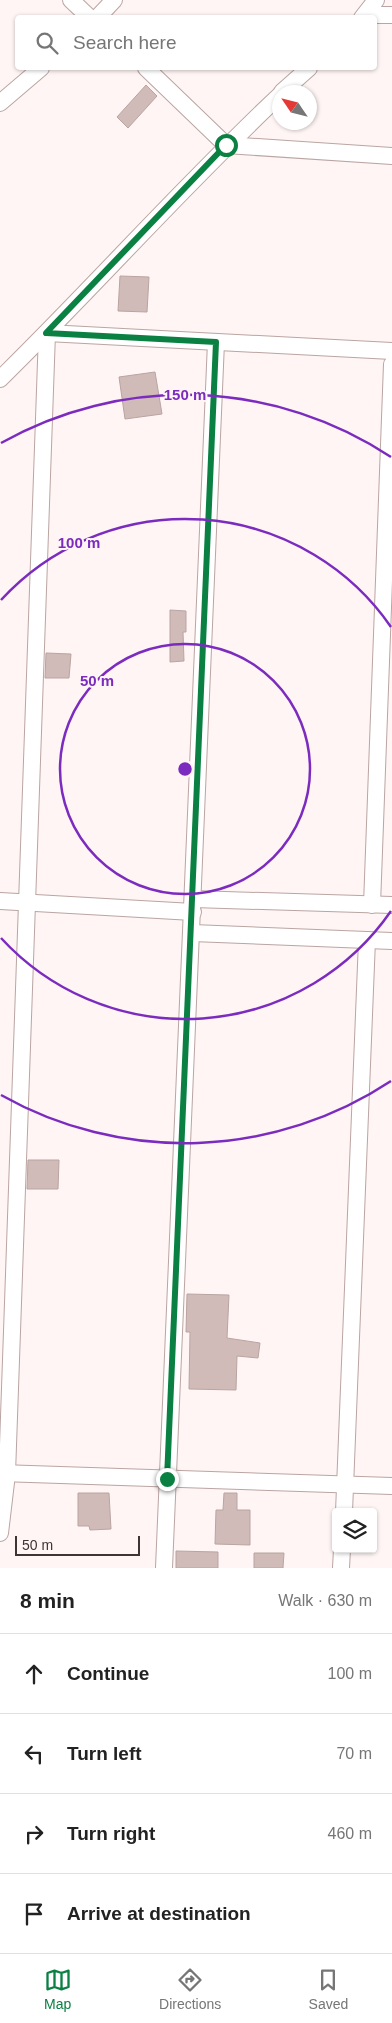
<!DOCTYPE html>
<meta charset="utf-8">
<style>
:root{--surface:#fff;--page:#f6f6f6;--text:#222;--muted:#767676;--line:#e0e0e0;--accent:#0b8043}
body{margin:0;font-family:Helvetica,sans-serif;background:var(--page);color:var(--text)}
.controls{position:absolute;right:15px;bottom:15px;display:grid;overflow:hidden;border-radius:5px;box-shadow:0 1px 4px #0004}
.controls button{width:45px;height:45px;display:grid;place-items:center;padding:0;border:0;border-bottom:1px solid var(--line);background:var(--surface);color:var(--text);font:25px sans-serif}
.compass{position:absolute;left:272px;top:85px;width:45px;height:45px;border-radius:50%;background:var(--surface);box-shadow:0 1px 4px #0004;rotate:305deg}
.scale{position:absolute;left:15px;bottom:12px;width:125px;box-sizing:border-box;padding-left:5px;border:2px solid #3d3433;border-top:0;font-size:14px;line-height:18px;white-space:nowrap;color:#3d3433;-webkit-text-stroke:4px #fef5f4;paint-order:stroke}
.stop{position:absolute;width:15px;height:15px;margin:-11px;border:4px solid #0b8043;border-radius:50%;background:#fff}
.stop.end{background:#0b8043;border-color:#fff;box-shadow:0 1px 5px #0008}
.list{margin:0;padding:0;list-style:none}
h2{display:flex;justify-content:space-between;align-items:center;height:65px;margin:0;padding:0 20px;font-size:21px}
h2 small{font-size:16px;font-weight:400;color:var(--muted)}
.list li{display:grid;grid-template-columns:32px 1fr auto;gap:15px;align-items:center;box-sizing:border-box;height:80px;padding:0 20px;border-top:1px solid var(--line)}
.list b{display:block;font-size:19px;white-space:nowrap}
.list em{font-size:16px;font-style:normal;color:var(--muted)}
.icon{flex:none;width:28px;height:28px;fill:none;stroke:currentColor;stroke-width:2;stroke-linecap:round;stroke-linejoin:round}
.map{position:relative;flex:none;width:392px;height:1568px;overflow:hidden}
.search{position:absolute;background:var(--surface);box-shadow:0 1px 4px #0004;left:15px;right:15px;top:15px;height:55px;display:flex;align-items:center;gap:12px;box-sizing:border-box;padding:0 18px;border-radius:5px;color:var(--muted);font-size:19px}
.sheet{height:385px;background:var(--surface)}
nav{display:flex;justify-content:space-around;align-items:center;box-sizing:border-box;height:70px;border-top:1px solid var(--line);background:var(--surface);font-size:14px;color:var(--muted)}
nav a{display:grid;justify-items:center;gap:2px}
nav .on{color:var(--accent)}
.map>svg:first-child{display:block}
.building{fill:#d0bbb8;stroke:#b9a4a1}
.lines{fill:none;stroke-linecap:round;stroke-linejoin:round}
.minor-casing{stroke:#baa5a2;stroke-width:18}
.minor{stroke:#fff;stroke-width:16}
.route{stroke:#0b8043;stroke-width:6}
.ring{fill:none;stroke:#7b2cbf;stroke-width:2.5}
.centre{fill:#7b2cbf;stroke:#fef5f4;stroke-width:2.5}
.ring-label{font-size:15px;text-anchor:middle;font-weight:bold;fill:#7b2cbf;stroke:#fef5f4;stroke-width:4;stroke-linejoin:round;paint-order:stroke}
</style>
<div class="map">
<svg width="392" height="1568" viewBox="0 0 392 1568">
<rect width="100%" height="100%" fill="#fef5f4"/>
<g class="building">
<polygon points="146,85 157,96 128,128 117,117"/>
<polygon points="120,276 149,277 147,312 118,311"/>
<polygon points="155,372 162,414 125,419 119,377"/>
<polygon points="170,610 186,611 186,632 183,632 184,661 170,662"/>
<polygon points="46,653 71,654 69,678 45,678"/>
<polygon points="28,1160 59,1160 58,1189 27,1189"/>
<polygon points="187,1294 229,1295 227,1338 260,1343 258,1358 237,1356 236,1390 189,1389 190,1332 186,1332"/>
<polygon points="78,1493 109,1493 111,1529 90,1530 89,1526 78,1526"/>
<polygon points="224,1493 237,1493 237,1510 250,1510 250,1545 215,1544 216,1510 223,1510"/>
<polygon points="176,1551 218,1552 218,1568 176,1568"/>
<polygon points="254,1553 284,1553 283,1568 254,1568"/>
</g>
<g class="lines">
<g class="minor-casing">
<g id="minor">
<polyline points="71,0 90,18"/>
<polyline points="365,15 392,15"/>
<polyline points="97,18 114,0"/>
<polyline points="362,18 376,0"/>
<polyline points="146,68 226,145 392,156"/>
<polyline points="282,92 309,68"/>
<polyline points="0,103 41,68"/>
<path d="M 0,379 C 95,286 183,186 280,95"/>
<polyline points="193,899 392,905"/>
<polyline points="0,901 193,912"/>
<polyline points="372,905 392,364"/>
<polyline points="192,933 392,941"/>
<polyline points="0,1473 392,1486"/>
<polyline points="344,1512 367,940"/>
<polyline points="0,1533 7,1474 47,333 392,351"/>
<polyline points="164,1568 216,342"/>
<polyline points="341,1568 342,1549"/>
</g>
</g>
<use href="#minor" class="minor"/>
</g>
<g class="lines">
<polyline class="route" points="167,1479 216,342 46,333 226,145"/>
</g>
<g class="ring">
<circle cx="185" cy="769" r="125"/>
<path d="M391 911A250 250 0 0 1 1 938M1 600A250 250 0 0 1 391 627"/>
<path d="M391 1081A374 374 0 0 1 1 1095M1 443A374 374 0 0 1 391 457"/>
</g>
<circle cx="185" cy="769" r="8" class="centre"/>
<g class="ring-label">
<text x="185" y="400">150 m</text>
<text x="79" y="548">100 m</text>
<text x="97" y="686">50 m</text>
</g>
</svg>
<div class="controls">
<button><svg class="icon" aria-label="layers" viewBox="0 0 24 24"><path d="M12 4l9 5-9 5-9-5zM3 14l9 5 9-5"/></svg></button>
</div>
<svg class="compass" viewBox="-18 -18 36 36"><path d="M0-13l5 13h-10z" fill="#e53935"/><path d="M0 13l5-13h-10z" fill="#767676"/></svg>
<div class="scale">50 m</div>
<div class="stop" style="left:226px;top:145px"></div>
<div class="stop end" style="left:167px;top:1479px"></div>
<div class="search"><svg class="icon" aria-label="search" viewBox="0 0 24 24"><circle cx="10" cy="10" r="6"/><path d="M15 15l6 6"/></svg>Search here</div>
</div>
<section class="sheet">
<h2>8 min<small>Walk · 630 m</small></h2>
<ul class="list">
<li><svg class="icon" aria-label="ahead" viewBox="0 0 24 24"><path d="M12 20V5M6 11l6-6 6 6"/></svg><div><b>Continue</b></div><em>100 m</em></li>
<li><svg class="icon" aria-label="left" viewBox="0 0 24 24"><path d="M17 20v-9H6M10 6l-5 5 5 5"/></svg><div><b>Turn left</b></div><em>70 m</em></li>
<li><svg class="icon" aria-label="right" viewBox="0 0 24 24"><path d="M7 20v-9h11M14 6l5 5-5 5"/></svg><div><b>Turn right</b></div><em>460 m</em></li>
<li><svg class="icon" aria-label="arrive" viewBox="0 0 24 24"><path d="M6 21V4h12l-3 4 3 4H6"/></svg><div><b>Arrive at destination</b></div></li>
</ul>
</section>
<nav>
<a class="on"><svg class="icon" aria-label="map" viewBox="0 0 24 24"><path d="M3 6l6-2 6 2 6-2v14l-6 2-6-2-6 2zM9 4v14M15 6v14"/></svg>Map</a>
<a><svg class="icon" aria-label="directions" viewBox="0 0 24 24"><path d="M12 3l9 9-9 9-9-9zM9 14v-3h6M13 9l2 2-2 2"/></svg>Directions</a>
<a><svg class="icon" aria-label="saved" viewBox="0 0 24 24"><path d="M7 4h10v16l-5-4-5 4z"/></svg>Saved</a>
</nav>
